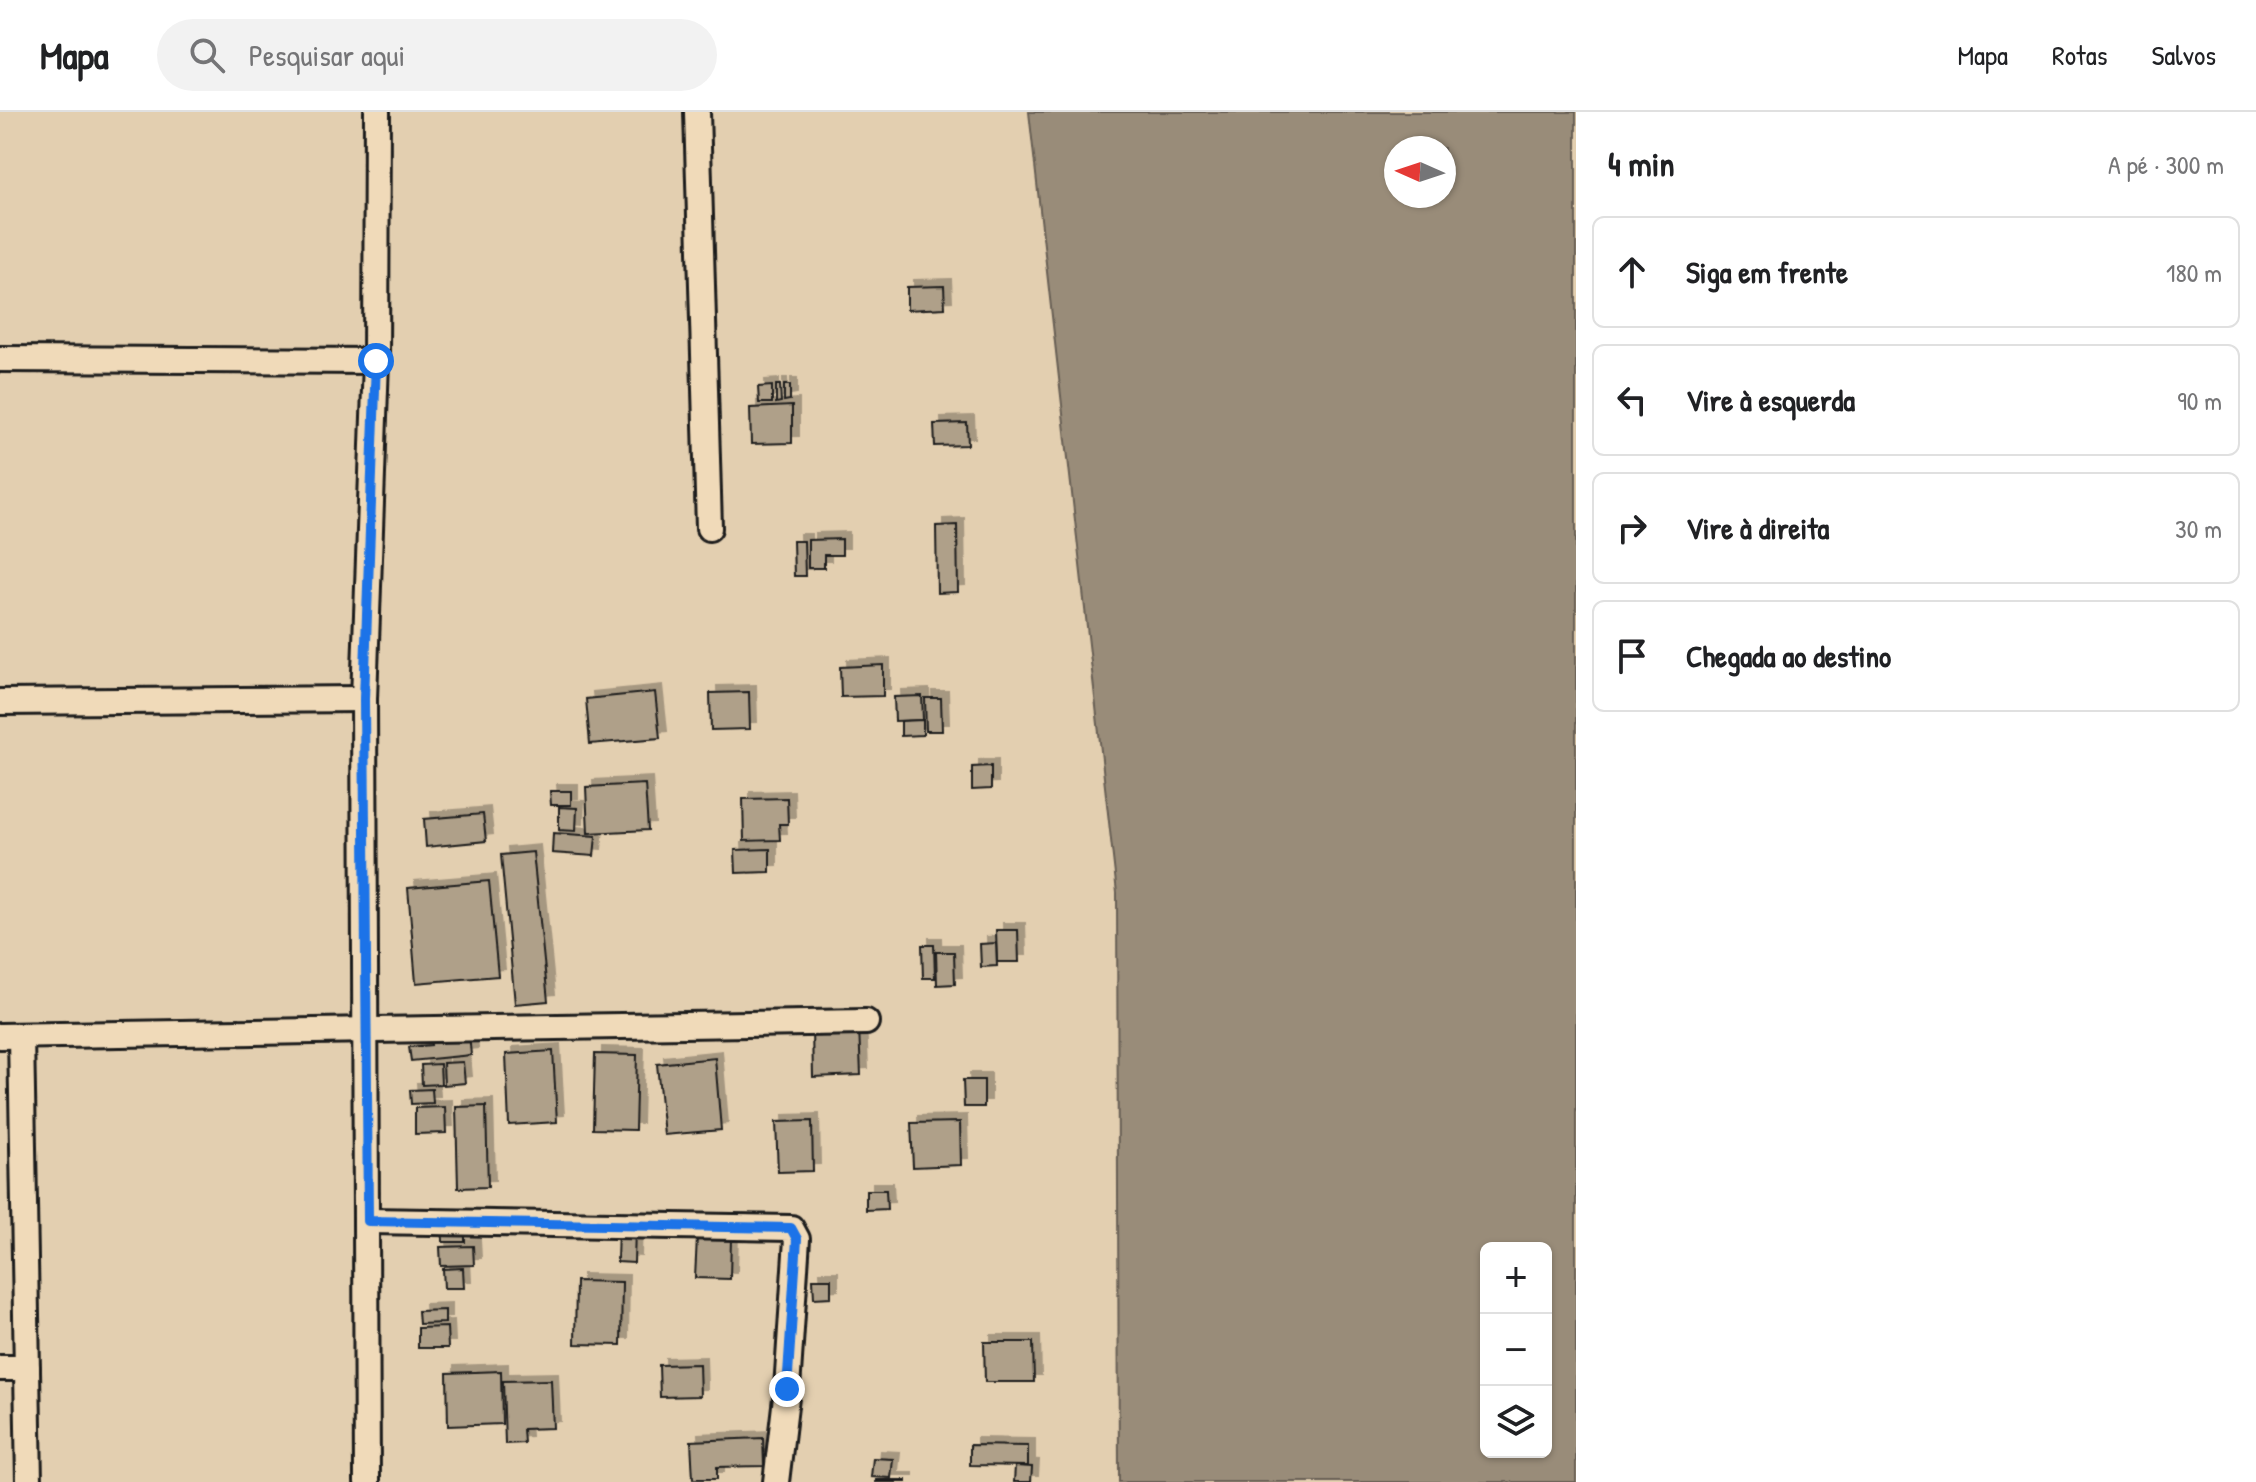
<!DOCTYPE html>
<html lang="pt">
<meta charset="utf-8">
<style>
:root{--surface:#fff;--page:#f2f2f2;--text:#202124;--muted:#757577;--line:#e0e0e0}
body{margin:0;font-family:"Patrick Hand",sans-serif;background:var(--page);color:var(--text)}
.controls{position:absolute;right:24px;bottom:24px;display:grid;overflow:hidden;border-radius:12px;box-shadow:0 2px 6px #0004}
.controls button{width:72px;height:72px;display:grid;place-items:center;padding:0;border:0;border-bottom:2px solid var(--line);background:var(--surface);color:var(--text);font:40px sans-serif}
.compass{position:absolute;left:1384px;top:24px;width:72px;height:72px;border-radius:50%;background:var(--surface);box-shadow:0 2px 6px #0004;rotate:273deg}
.stop{position:absolute;width:24px;height:24px;margin:-18px;border:6px solid #1a73e8;border-radius:50%;background:#fff}
.stop.end{background:#1a73e8;border-color:#fff;box-shadow:0 2px 8px #0008}
.list{margin:0;padding:0;list-style:none}
h2{display:flex;justify-content:space-between;align-items:center;height:104px;margin:0;padding:0 32px;font-size:34px}
h2 small{font-size:26px;font-weight:400;color:var(--muted)}
.list li{display:grid;grid-template-columns:52px 1fr auto;gap:24px;align-items:center;box-sizing:border-box;height:112px;margin:0 16px 16px;padding:0 16px;border:2px solid var(--line);border-radius:12px}
.list b{display:block;font-size:30px;white-space:nowrap}
.list em{font-size:26px;font-style:normal;color:var(--muted)}
.icon{flex:none;width:44px;height:44px;fill:none;stroke:currentColor;stroke-width:2;stroke-linecap:round;stroke-linejoin:round}
.map{position:relative;flex:none;width:1576px;height:1370px;overflow:hidden}
header{display:flex;align-items:center;gap:48px;box-sizing:border-box;height:112px;padding:0 40px;background:var(--surface);border-bottom:2px solid var(--line)}
header strong{font-size:38px}
nav{display:flex;gap:44px;margin-inline-start:auto;font-size:28px}
.search{width:560px;height:72px;background:var(--page);display:flex;align-items:center;gap:20px;box-sizing:border-box;padding:0 28px;border-radius:44px;color:var(--muted);font-size:30px}
main{display:flex}
aside{flex:1;background:var(--surface)}
.map>svg:first-child{display:block}
.water{fill:#998c79;stroke:#675f54;stroke-width:2;fill-rule:evenodd}
.building{fill:#afa089;stroke:#1c1c1c;stroke-width:2;filter:url(#shadow)}
.lines{fill:none;stroke-linecap:round;stroke-linejoin:round}
.street-casing{stroke:#1c1c1c;stroke-width:30}
.street{stroke:#f0dab9;stroke-width:24}
.route{stroke:#1a73e8;stroke-width:10}
</style>
<header>
<strong>Mapa</strong>
<div class="search"><svg class="icon" aria-label="search" viewBox="0 0 24 24"><circle cx="10" cy="10" r="6"/><path d="M15 15l6 6"/></svg>Pesquisar aqui</div>
<nav><a>Mapa</a><a>Rotas</a><a>Salvos</a></nav>
</header>
<main>
<div class="map">
<svg width="1576" height="1370" viewBox="0 0 1576 1370">
<defs>
<filter id="shadow"><feDropShadow dx="7" dy="-7" stdDeviation="0" flood-color="#0004"/></filter>
</defs>
<rect width="100%" height="100%" fill="#e3cfb0"/>
<filter id="ink" filterUnits="userSpaceOnUse"><feTurbulence type="fractalNoise" baseFrequency=".0125" numOctaves="2"/><feDisplacementMap in="SourceGraphic" scale="16" xChannelSelector="R" yChannelSelector="G"/><feConvolveMatrix kernelMatrix="1 2 1 2 8 2 1 2 1" color-interpolation-filters="sRGB"/></filter>
<g filter="url(#ink)">
<path class="water" d="M 1029,0 L 1576,0 L 1576,1370 L 1119,1370 L 1117,781 ZM 1396,36 L 1444,36 L 1444,84 L 1396,84 ZM 1486,1136 L 1546,1136 L 1546,1340 L 1486,1340 Z"/>
<g class="building">
<polygon points="944,174 945,196 907,198 907,175"/>
<polygon points="776,273 780,273 781,290 776,291"/>
<polygon points="784,273 790,273 790,288 784,289"/>
<polygon points="772,274 772,291 759,291 758,275"/>
<polygon points="792,294 792,331 751,332 750,296"/>
<polygon points="967,311 968,333 935,334 934,312"/>
<polygon points="957,413 958,480 937,481 936,414"/>
<polygon points="842,427 842,443 824,443 824,456 808,456 808,428"/>
<polygon points="793,429 804,429 805,464 794,464"/>
<polygon points="883,553 883,584 841,585 840,555"/>
<polygon points="655,580 660,626 590,632 586,587"/>
<polygon points="749,580 750,617 711,618 710,581"/>
<polygon points="922,584 923,608 895,609 894,585"/>
<polygon points="925,586 941,586 942,619 926,619"/>
<polygon points="923,608 923,623 901,624 901,609"/>
<polygon points="991,654 991,677 972,678 972,655"/>
<polygon points="645,672 648,718 588,721 586,675"/>
<polygon points="550,679 571,679 571,693 551,693"/>
<polygon points="787,686 788,712 779,712 780,728 744,729 743,687"/>
<polygon points="559,695 577,696 576,719 559,718"/>
<polygon points="483,702 486,729 426,735 424,707"/>
<polygon points="553,721 596,724 594,744 552,741"/>
<polygon points="770,737 770,760 736,761 735,738"/>
<polygon points="533,740 548,889 515,892 501,743"/>
<polygon points="489,769 498,864 416,871 408,776"/>
<polygon points="996,818 1018,818 1019,850 997,850"/>
<polygon points="996,831 997,854 981,855 980,832"/>
<polygon points="922,833 934,833 935,866 923,866"/>
<polygon points="936,840 954,840 955,872 937,873"/>
<polygon points="859,915 861,963 813,965 812,916"/>
<polygon points="469,922 471,943 411,949 409,935 431,933 430,926"/>
<polygon points="553,939 557,1010 509,1013 506,942"/>
<polygon points="595,942 637,943 635,1018 593,1017"/>
<polygon points="715,946 721,1018 664,1023 657,952"/>
<polygon points="463,950 465,971 444,973 443,951"/>
<polygon points="440,952 441,972 422,973 421,953"/>
<polygon points="963,968 984,968 984,995 964,995"/>
<polygon points="432,977 433,991 411,992 410,978"/>
<polygon points="486,994 488,1075 458,1076 456,995"/>
<polygon points="445,995 446,1021 415,1022 415,996"/>
<polygon points="812,1009 813,1059 778,1060 776,1010"/>
<polygon points="960,1010 961,1053 913,1055 911,1011"/>
<polygon points="866,1078 886,1078 887,1097 866,1098"/>
<polygon points="465,1110 465,1130 443,1130 442,1111"/>
<polygon points="618,1115 635,1116 634,1151 617,1150"/>
<polygon points="697,1125 731,1126 730,1167 695,1166"/>
<polygon points="473,1134 474,1153 441,1154 440,1135"/>
<polygon points="463,1156 464,1176 444,1176 443,1157"/>
<polygon points="813,1167 831,1167 831,1185 814,1186"/>
<polygon points="576,1169 622,1170 621,1233 575,1232"/>
<polygon points="445,1198 445,1211 419,1212 418,1199"/>
<polygon points="447,1215 448,1236 418,1236 418,1216"/>
<polygon points="984,1230 1033,1230 1034,1270 985,1270"/>
<polygon points="699,1252 700,1284 660,1285 659,1253"/>
<polygon points="501,1259 502,1312 448,1314 447,1261"/>
<polygon points="551,1268 553,1316 523,1317 524,1331 505,1332 503,1269"/>
<polygon points="763,1326 764,1354 717,1355 717,1367 693,1367 691,1329"/>
<polygon points="970,1333 1028,1334 1028,1354 970,1353"/>
<polygon points="873,1346 893,1347 891,1366 871,1365"/>
<polygon points="1015,1354 1032,1355 1031,1370 1014,1370"/>
<rect x="876" y="1368" width="30" height="2"/>
</g>
<g class="lines">
<g class="street-casing">
<g id="street">
<polyline points="697,0 709,416"/>
<polyline points="0,247 376,249"/>
<polyline points="0,590 364,587"/>
<polyline points="0,924 866,910"/>
<polyline points="21,924 29,1370"/>
<polyline points="368,1109 791,1116 797,1127 787,1277 776,1370"/>
<polyline points="0,1256 27,1256"/>
<polyline points="367,1370 364,587 376,249 377,0"/>
</g>
</g>
<use href="#street" class="street"/>
</g>
</g>
<g class="lines" filter="url(#ink)">
<polyline class="route" points="376,249 364,587 368,1109 791,1116 797,1127 787,1277"/>
</g>
</svg>
<div class="controls">
<button>+</button>
<button>−</button>
<button><svg class="icon" aria-label="layers" viewBox="0 0 24 24"><path d="M12 4l9 5-9 5-9-5zM3 14l9 5 9-5"/></svg></button>
</div>
<svg class="compass" viewBox="-18 -18 36 36"><path d="M0-13l5 13h-10z" fill="#e53935"/><path d="M0 13l5-13h-10z" fill="#757577"/></svg>
<div class="stop" style="left:376px;top:249px"></div>
<div class="stop end" style="left:787px;top:1277px"></div>
</div>
<aside>
<h2>4 min<small>A pé · 300 m</small></h2>
<ul class="list">
<li><svg class="icon" aria-label="ahead" viewBox="0 0 24 24"><path d="M12 20V5M6 11l6-6 6 6"/></svg><div><b>Siga em frente</b></div><em>180 m</em></li>
<li><svg class="icon" aria-label="left" viewBox="0 0 24 24"><path d="M17 20v-9H6M10 6l-5 5 5 5"/></svg><div><b>Vire à esquerda</b></div><em>90 m</em></li>
<li><svg class="icon" aria-label="right" viewBox="0 0 24 24"><path d="M7 20v-9h11M14 6l5 5-5 5"/></svg><div><b>Vire à direita</b></div><em>30 m</em></li>
<li><svg class="icon" aria-label="arrive" viewBox="0 0 24 24"><path d="M6 21V4h12l-3 4 3 4H6"/></svg><div><b>Chegada ao destino</b></div></li>
</ul>
</aside>
</main>
